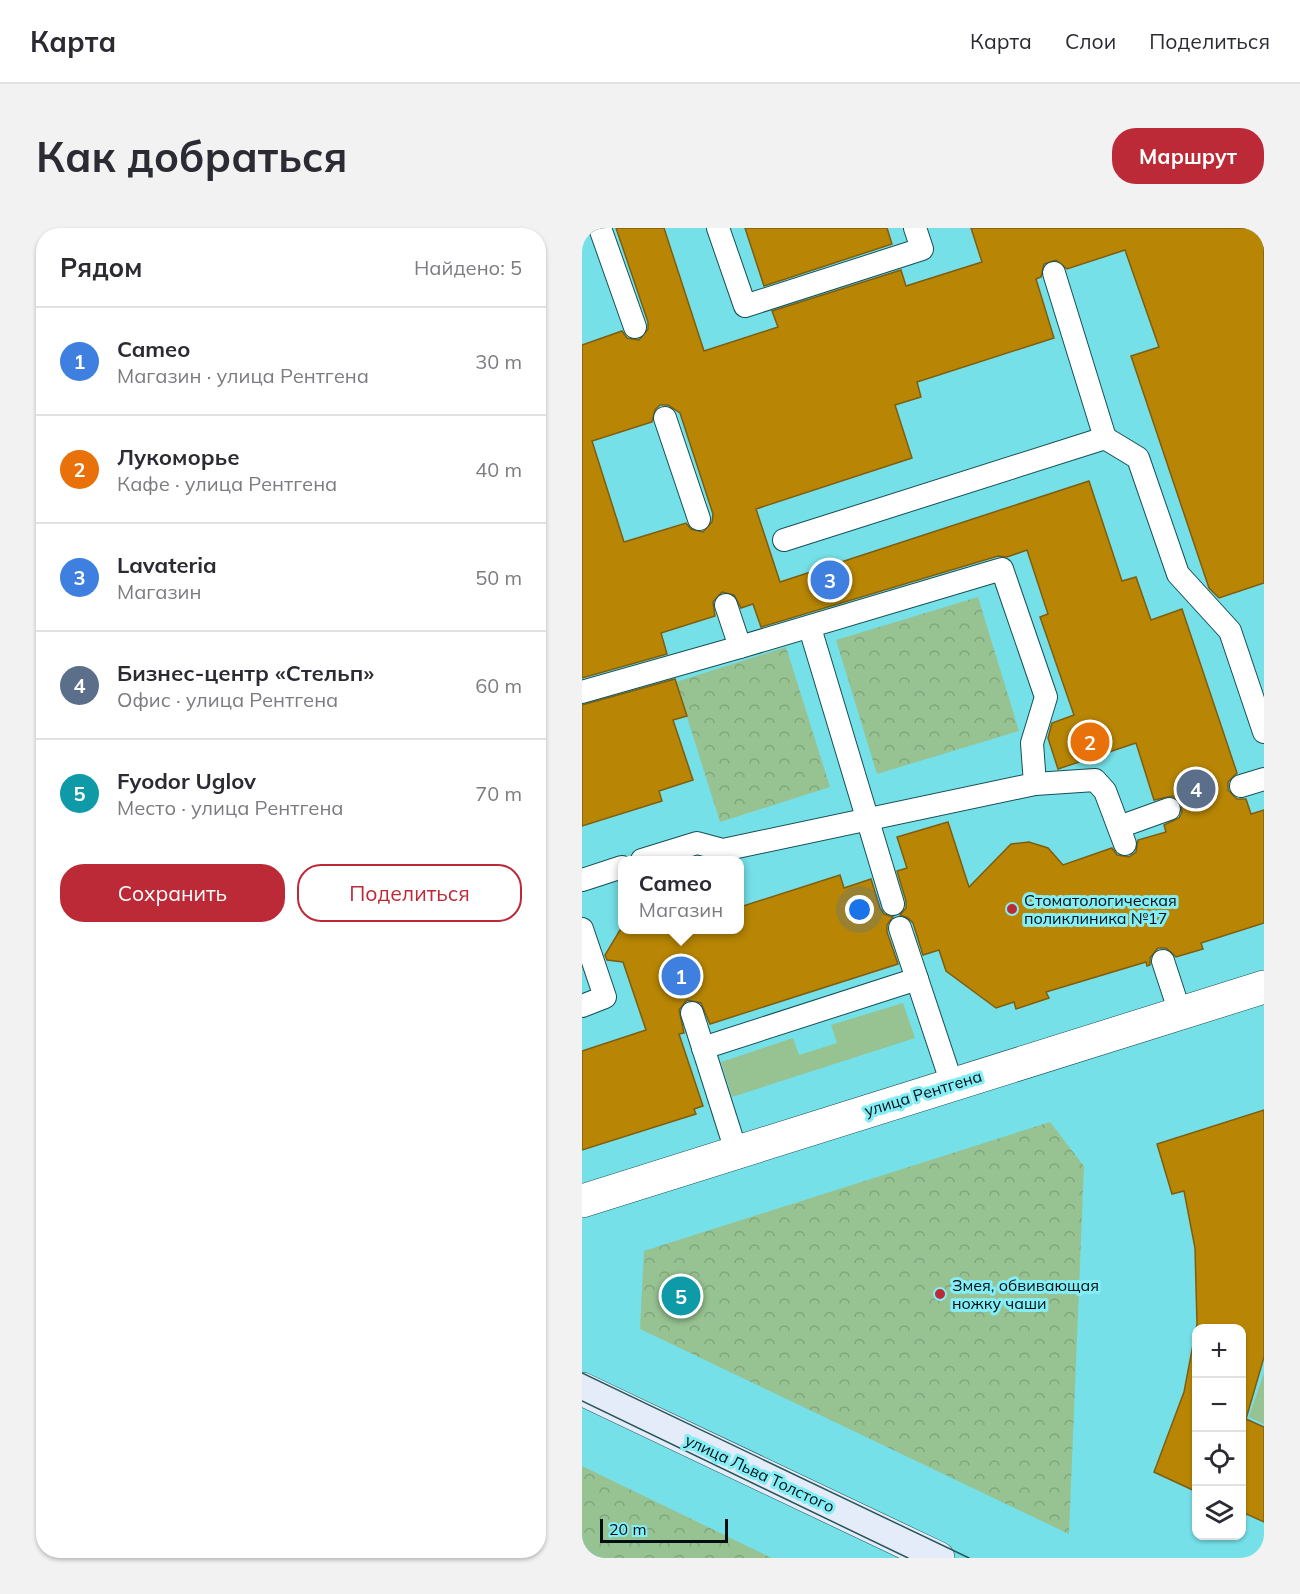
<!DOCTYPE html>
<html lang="ru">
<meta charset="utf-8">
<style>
:root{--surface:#fff;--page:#f2f2f3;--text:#2b2b33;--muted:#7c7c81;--line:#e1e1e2;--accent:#bb2a36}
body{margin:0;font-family:Mulish,sans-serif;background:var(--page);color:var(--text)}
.controls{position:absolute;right:18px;bottom:18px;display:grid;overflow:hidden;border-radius:12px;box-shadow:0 2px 4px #0004}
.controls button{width:54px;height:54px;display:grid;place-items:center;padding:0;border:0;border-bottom:2px solid var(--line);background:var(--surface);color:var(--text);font:30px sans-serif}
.scale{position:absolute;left:18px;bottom:15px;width:128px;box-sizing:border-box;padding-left:6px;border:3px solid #001012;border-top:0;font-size:16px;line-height:21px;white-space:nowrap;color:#001012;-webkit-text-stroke:4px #84edf5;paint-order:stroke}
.you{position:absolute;left:278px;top:682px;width:21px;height:21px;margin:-15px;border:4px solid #fff;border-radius:50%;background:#1a73e8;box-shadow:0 0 0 9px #1a73e833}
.badge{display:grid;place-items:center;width:39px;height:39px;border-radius:50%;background:var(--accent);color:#fff;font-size:20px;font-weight:700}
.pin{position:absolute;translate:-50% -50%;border:3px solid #fff;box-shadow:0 2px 6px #0006}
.popup{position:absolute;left:36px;top:628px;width:126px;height:78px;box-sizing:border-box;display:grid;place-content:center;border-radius:12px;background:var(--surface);filter:drop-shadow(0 2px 4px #0005);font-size:20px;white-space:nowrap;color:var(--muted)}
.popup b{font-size:22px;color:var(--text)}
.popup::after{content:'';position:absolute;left:50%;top:100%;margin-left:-12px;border:12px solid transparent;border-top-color:var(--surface)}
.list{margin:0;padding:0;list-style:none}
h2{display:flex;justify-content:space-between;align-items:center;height:78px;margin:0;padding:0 24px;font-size:26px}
h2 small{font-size:20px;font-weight:400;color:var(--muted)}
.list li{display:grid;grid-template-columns:39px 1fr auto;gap:18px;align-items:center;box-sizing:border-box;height:108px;padding:0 24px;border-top:2px solid var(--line)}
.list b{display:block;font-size:22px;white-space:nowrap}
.list p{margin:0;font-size:20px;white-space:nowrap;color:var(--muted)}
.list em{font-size:20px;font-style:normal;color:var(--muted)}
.actions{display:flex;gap:12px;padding:18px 24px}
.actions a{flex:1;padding:14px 0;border:2px solid var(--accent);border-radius:24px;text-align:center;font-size:21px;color:var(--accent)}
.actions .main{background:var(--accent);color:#fff}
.icon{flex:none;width:33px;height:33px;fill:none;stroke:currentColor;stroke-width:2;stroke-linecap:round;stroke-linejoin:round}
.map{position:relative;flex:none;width:682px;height:1330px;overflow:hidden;border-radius:24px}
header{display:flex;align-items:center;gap:36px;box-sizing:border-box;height:84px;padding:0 30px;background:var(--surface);border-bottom:2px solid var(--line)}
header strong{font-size:28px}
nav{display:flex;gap:33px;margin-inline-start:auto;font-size:21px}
.intro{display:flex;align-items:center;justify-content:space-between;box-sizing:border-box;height:144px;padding:0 36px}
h1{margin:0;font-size:42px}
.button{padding:15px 27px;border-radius:24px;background:var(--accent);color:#fff;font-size:21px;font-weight:700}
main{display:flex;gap:36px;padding:0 36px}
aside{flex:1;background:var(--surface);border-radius:24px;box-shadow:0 2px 4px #0004}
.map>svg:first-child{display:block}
.grass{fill:#97c292}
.park{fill:url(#park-crowns)}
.building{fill:#b88604;stroke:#7f5d0e;stroke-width:1.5;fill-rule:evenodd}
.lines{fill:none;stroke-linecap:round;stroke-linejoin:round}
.lane-casing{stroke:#155055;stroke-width:24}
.street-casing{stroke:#155055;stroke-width:34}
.secondary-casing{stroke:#155055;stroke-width:34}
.lane{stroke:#fff;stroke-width:22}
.street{stroke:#fff;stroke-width:33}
.secondary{stroke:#e4ecf9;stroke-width:33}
.tram{stroke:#275559;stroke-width:1.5}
.poi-dot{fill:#bb2a36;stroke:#84edf5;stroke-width:2}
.labels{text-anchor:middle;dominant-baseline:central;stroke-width:6;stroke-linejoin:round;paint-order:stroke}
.poi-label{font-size:16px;fill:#001012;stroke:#84edf5;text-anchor:start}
.street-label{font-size:16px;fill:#001012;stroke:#84edf5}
</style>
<header>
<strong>Карта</strong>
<nav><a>Карта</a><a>Слои</a><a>Поделиться</a></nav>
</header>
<div class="intro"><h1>Как добраться</h1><a class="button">Маршрут</a></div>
<main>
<aside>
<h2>Рядом<small>Найдено: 5</small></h2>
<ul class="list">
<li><span class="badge" style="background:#3f7fe0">1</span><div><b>Cameo</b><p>Магазин · улица Рентгена</p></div><em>30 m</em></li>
<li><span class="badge" style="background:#e8710a">2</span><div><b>Лукоморье</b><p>Кафе · улица Рентгена</p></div><em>40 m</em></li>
<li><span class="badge" style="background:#3f7fe0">3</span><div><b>Lavateria</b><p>Магазин</p></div><em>50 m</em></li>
<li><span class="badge" style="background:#5c6f8a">4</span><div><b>Бизнес-центр «Стельп»</b><p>Офис · улица Рентгена</p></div><em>60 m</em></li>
<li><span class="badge" style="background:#0f9aa8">5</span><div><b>Fyodor Uglov</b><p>Место · улица Рентгена</p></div><em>70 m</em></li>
</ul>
<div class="actions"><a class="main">Сохранить</a><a>Поделиться</a></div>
</aside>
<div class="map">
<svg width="682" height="1330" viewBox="0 0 682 1330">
<defs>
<pattern id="park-crowns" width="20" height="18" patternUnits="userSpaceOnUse" patternTransform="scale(1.5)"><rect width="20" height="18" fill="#97c292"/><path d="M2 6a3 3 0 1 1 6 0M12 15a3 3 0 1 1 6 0" fill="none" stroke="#80a67d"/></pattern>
</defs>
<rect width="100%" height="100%" fill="#76e0e8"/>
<g class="grass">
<polygon points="321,775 333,810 150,869 139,834 211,810 217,827 255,815 249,797"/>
<polygon points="682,1145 682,1196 667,1189"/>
</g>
<g class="park">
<polygon points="396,369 437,503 295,546 254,412"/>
<polygon points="204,419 248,559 138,594 94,454"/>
<polygon points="468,894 502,938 487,1306 58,1101 62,1023"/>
<polygon points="0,1238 190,1330 0,1330"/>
</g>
<g class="building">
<path d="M 34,0 L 82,0 L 122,123 L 196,99 L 190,83 L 319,42 L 324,58 L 400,34 L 389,0 L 682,0 L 682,355 L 637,370 L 627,360 L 549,128 L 577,119 L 543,22 L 485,41 L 474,32 L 462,36 L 459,49 L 454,51 L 472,110 L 335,154 L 339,169 L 313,177 L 330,230 L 174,281 L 198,354 L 507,253 L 540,353 L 554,349 L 569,392 L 600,381 L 655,545 L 646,554 L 646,562 L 655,571 L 664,571 L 669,586 L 682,582 L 682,695 L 619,715 L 621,721 L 594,729 L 584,720 L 576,720 L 568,730 L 568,737 L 565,738 L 564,734 L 464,764 L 467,770 L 434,781 L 432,774 L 414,780 L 364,743 L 357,722 L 341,727 L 331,695 L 326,690 L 318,687 L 324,680 L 324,673 L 315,643 L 325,640 L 315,609 L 366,594 L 387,659 L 429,616 L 447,614 L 466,620 L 481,637 L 530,620 L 535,627 L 547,629 L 554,624 L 556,612 L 584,604 L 582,597 L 597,590 L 600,584 L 599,576 L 590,568 L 572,572 L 554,515 L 476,541 L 466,510 L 470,495 L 492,487 L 458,389 L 466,386 L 445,322 L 425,329 L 416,328 L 179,399 L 171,376 L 159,380 L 152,367 L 140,364 L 131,374 L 133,388 L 79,405 L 85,426 L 0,450 L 0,117 L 40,103 L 45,110 L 57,112 L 66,101 L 66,94 ZM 78,177 L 86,177 L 98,185 L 131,286 L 130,294 L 121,304 L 109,301 L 104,295 L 42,314 L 10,213 L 70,194 L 73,182 Z"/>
<polygon points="163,0 305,0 310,16 182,58"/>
<polygon points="93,451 105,488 91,492 111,552 77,563 80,573 0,598 0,477"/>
<polygon points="258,647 262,660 289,651 298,680 302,686 311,689 305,697 305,704 316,736 128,796 119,775 105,772 97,782 102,805 97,806 121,878 112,881 114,886 0,922 0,823 64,802 41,734 25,732 23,727 38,702 158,702 158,679"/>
<polygon points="682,882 682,1129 664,1191 682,1199 682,1294 660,1284 660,1101 615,1101 615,1264 572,1244 602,1164 615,1096 613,1020 602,963 590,966 575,916"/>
</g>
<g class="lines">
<g class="lane-casing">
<g id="lane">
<polyline points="18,0 53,99"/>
<polyline points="136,0 163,78 340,21 333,0"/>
<polyline points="472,45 523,210"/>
<polyline points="83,190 117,291"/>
<polyline points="202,312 523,210 556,230 596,346 648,403 682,504"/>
<polyline points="228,400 311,676"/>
<polyline points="0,464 158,419"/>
<polyline points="453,556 513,552 523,563 543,616"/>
<polyline points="659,558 682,551"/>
<polyline points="537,599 587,581"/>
<polyline points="60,632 115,615 141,622 453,556 450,515 464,469 420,341 158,419 144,377"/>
<polyline points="0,652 40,639"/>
<polyline points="318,700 370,856"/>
<polyline points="0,701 23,769 0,778"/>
<polyline points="581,733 598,785"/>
<polyline points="110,785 154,923"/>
<polyline points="121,820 335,751"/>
</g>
</g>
<g class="street-casing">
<polyline id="street" points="0,973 682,759"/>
</g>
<g class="secondary-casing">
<polyline id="secondary" points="0,1161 356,1330"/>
</g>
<use href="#lane" class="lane"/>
<use href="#street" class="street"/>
<use href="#secondary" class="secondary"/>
<g class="tram">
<polyline points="0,1145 387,1330"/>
<polyline points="0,1173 326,1330"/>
</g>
</g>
<g class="poi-dot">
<circle cx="430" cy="681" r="6"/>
<circle cx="358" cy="1066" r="6"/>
</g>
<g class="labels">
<g class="poi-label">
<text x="442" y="672">Стоматологическая<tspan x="442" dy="18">поликлиника №17</tspan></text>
<text x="370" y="1057">Змея, обвивающая<tspan x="370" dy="18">ножку чаши</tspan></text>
</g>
<g class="street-label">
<text transform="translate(341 865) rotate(-17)">улица Рентгена</text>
<text transform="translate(178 1245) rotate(25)">улица Льва Толстого</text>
</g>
</g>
</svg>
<div class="controls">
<button>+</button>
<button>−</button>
<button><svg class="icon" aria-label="locate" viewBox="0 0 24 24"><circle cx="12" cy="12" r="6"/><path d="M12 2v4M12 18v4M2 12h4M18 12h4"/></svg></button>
<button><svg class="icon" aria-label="layers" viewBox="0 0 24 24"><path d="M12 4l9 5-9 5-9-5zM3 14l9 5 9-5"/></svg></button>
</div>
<div class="scale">20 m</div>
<div class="you"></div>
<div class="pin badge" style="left:99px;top:748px;background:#3f7fe0">1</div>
<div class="popup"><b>Cameo</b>Магазин</div>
<div class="pin badge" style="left:508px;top:514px;background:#e8710a">2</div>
<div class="pin badge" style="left:248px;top:352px;background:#3f7fe0">3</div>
<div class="pin badge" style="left:614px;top:561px;background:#5c6f8a">4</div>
<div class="pin badge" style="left:99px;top:1068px;background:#0f9aa8">5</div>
</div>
</main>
